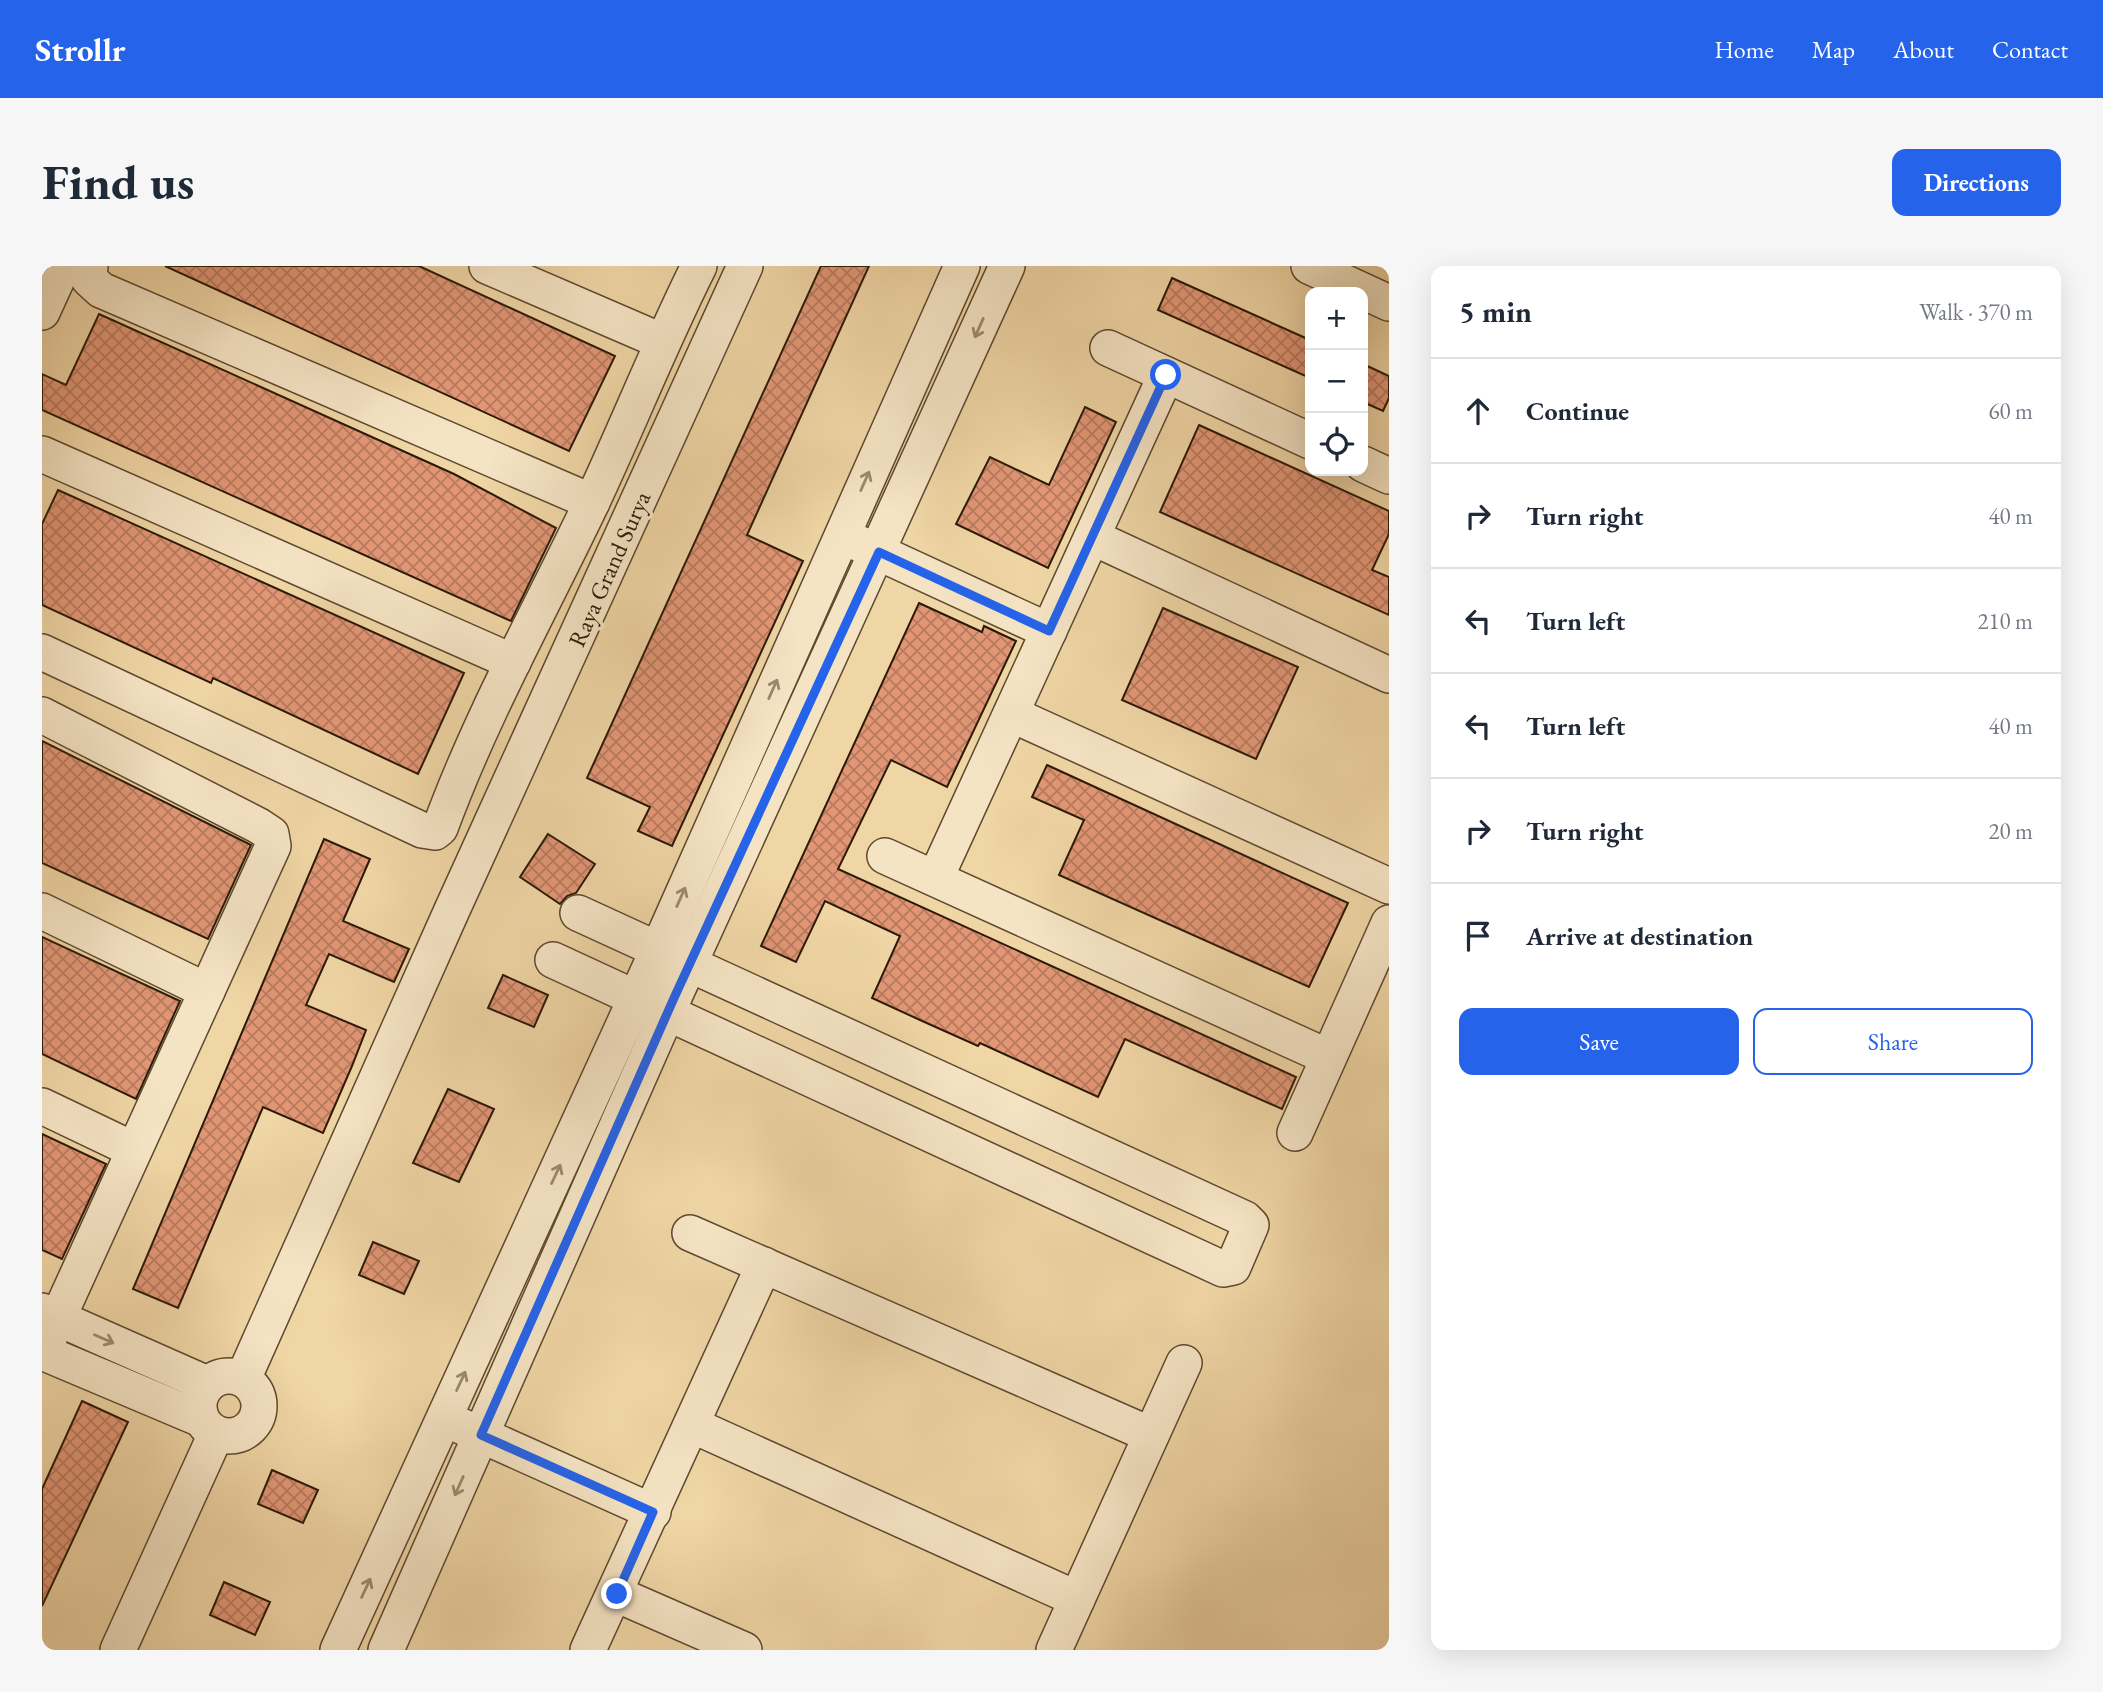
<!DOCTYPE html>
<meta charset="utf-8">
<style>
:root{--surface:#fff;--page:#f6f6f7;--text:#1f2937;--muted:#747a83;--line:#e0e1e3;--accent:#2563eb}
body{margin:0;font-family:"EB Garamond",serif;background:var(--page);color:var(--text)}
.controls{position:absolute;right:21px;top:21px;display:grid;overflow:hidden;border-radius:14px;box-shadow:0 7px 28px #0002}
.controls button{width:63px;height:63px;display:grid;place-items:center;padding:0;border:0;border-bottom:2px solid var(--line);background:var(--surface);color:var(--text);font:35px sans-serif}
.stop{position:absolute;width:21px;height:21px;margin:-16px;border:5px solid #2563eb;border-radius:50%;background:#fff}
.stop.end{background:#2563eb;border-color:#fff;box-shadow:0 2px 7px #0008}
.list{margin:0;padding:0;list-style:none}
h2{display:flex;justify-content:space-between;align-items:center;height:91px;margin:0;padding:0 28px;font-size:30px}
h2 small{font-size:23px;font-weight:400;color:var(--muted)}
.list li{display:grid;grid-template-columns:46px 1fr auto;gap:21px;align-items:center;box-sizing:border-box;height:105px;padding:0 28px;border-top:2px solid var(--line)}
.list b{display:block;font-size:26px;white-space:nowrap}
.list em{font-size:23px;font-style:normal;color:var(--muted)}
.actions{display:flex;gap:14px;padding:21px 28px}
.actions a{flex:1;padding:16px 0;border:2px solid var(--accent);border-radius:14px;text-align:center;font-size:24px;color:var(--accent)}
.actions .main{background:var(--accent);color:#fff}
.icon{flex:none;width:38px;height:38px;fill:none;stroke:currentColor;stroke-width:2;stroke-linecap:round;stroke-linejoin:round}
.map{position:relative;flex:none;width:1347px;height:1384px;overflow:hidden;border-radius:14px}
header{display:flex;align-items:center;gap:42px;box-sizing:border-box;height:98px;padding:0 35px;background:var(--accent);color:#fff}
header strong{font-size:33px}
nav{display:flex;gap:38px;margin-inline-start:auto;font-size:24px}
.intro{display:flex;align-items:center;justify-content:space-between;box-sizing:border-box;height:168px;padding:0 42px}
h1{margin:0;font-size:49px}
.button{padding:18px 32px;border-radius:14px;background:var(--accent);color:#fff;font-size:24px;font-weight:700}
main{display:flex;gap:42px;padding:0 42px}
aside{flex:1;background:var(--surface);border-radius:14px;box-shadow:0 7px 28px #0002}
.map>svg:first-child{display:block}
.building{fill:url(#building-cross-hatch);stroke:#2b1a08;stroke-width:2}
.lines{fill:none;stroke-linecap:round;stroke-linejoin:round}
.street-casing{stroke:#5c492f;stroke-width:38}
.street{stroke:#f5e4c4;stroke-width:35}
.oneway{stroke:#9a896f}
.route{stroke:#2563eb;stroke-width:9}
.labels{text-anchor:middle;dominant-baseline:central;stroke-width:7;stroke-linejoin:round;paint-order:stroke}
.street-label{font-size:24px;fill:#2b1a08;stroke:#f5e4c4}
</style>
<header>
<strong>Strollr</strong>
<nav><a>Home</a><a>Map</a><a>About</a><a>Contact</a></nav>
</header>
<div class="intro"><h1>Find us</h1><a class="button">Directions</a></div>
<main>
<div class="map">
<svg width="1347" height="1384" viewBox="0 0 1347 1384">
<defs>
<pattern id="building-cross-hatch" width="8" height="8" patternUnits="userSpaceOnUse" patternTransform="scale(1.75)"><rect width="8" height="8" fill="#e29675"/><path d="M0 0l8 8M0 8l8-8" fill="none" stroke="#b77a5e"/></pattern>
</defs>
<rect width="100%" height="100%" fill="#f0d5a5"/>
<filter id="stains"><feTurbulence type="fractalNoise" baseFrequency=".00286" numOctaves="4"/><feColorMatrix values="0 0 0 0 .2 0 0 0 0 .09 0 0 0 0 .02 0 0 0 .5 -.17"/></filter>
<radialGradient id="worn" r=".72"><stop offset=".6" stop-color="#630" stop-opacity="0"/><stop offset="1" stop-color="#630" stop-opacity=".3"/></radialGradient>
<g class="building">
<polygon points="123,0 377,0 573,90 527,185"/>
<polygon points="779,0 827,0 705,269 761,295 630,580 596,565 608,541 545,512"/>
<polygon points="1130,12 1268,74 1268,112 1116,44"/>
<polygon points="57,48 412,208 514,262 469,355 0,144 0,108 24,119"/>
<polygon points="1321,98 1347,110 1347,132 1341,145 1321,136"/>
<polygon points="1043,141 1074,156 1006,302 914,258 948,191 1007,219"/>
<polygon points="1157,159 1347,245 1347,268 1330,304 1347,311 1347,349 1118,246"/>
<polygon points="16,224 422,407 376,508 171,412 169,417 0,339 0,258"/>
<polygon points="877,337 940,366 942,360 974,375 905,521 849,494 796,603 1254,811 1240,843 1083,773 1056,831 938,777 936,780 878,754 830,732 858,670 783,635 754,696 719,680"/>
<polygon points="1121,342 1256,401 1214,493 1080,434"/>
<polygon points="0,475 209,579 166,673 0,597"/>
<polygon points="1005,499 1306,637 1267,721 1017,609 1042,554 990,531"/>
<polygon points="506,568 553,598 534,627 525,630 518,638 478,611"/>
<polygon points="282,573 328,593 301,655 367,683 352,716 287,688 264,739 324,764 310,800 281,867 221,841 136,1042 91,1023"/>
<polygon points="0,671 138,735 94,833 0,788"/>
<polygon points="461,709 506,729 492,761 446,742"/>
<polygon points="406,823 452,843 417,916 371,897"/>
<polygon points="0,868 64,898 20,993 0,984"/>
<polygon points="331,976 377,995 362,1028 317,1009"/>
<polygon points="40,1135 86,1156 0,1340 0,1223"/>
<polygon points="230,1204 276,1224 261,1257 216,1238"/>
<polygon points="182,1316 228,1336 213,1369 168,1349"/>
</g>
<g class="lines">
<g class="street-casing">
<g id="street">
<polyline points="48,0 47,13 59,24 550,236"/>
<polyline points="445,0 619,75"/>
<polyline points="1267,0 1347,37"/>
<polyline points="0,46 21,0"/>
<polyline points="1066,82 1268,175"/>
<polyline points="0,188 471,396"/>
<polyline points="1321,198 1347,210"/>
<polyline points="1050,271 1347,409"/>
<polyline points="816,277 1007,365"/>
<path d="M 0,386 L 380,564 L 393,566 L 398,562 C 439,450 498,345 549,238 C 586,159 618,78 657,0"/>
<polyline points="969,448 1347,620"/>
<polyline points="0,449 217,560 229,568 231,580 0,1087"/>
<polyline points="843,590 1286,791"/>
<polyline points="894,611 1124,109"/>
<polyline points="0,645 165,725"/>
<polyline points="511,694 1181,1003 1191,1001 1209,959 1203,953 536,647"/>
<polyline points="0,840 92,884"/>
<polyline points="1253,867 1347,657"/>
<polyline points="648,967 1109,1169"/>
<polyline points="0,1045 165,1118"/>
<polyline points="0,1086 159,1153"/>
<circle cx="187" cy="1140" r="30"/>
<polyline points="201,1113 410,644 703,0"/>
<polyline points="650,1159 1035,1333"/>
<polyline points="419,1160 611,1246"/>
<polyline points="574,1328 702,1384"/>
<polyline points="76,1384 174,1168"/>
<polyline points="296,1384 616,684 920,0"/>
<polyline points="344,1384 632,731 965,0"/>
<polyline points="546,1384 722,999"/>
<polyline points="1012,1384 1142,1097"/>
</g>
</g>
<use href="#street" class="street"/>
</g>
<defs><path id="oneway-shaft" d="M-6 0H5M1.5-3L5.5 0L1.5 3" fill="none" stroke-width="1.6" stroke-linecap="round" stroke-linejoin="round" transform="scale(1.75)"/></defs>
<g class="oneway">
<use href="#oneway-shaft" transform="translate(937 62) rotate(114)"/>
<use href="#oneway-shaft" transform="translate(823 215) rotate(-66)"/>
<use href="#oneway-shaft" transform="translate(731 423) rotate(-66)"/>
<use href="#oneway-shaft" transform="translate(639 631) rotate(-66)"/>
<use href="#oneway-shaft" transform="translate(514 908) rotate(-65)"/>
<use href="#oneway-shaft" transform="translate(62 1073) rotate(24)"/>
<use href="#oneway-shaft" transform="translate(419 1115) rotate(-65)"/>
<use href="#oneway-shaft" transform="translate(417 1220) rotate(114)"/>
<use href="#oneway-shaft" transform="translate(324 1322) rotate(-65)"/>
</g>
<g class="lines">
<polyline class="route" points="575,1328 611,1246 439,1169 632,732 837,286 1007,365 1124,109"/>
</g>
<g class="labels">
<g class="street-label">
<text transform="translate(567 303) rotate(-66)">Raya Grand Surya</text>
</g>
</g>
<rect width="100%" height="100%" filter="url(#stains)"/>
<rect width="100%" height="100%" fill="url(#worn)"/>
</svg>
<div class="controls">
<button>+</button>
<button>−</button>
<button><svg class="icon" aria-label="locate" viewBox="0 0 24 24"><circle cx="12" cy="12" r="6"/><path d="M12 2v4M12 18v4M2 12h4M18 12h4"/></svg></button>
</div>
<div class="stop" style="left:1124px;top:109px"></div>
<div class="stop end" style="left:575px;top:1328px"></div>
</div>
<aside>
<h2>5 min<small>Walk · 370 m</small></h2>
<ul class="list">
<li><svg class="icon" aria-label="ahead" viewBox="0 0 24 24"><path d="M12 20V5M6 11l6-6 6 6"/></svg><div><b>Continue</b></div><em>60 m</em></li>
<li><svg class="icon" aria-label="right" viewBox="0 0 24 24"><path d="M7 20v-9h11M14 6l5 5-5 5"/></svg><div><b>Turn right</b></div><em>40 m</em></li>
<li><svg class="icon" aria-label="left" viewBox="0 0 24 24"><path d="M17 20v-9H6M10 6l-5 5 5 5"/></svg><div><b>Turn left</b></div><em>210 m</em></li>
<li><svg class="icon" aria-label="left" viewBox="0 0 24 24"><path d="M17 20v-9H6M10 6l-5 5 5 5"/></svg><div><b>Turn left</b></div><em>40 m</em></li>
<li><svg class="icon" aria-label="right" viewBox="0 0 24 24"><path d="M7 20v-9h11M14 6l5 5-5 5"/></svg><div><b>Turn right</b></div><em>20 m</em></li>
<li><svg class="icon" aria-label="arrive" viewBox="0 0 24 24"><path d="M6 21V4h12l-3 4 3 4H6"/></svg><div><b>Arrive at destination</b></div></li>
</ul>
<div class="actions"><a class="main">Save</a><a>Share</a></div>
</aside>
</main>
